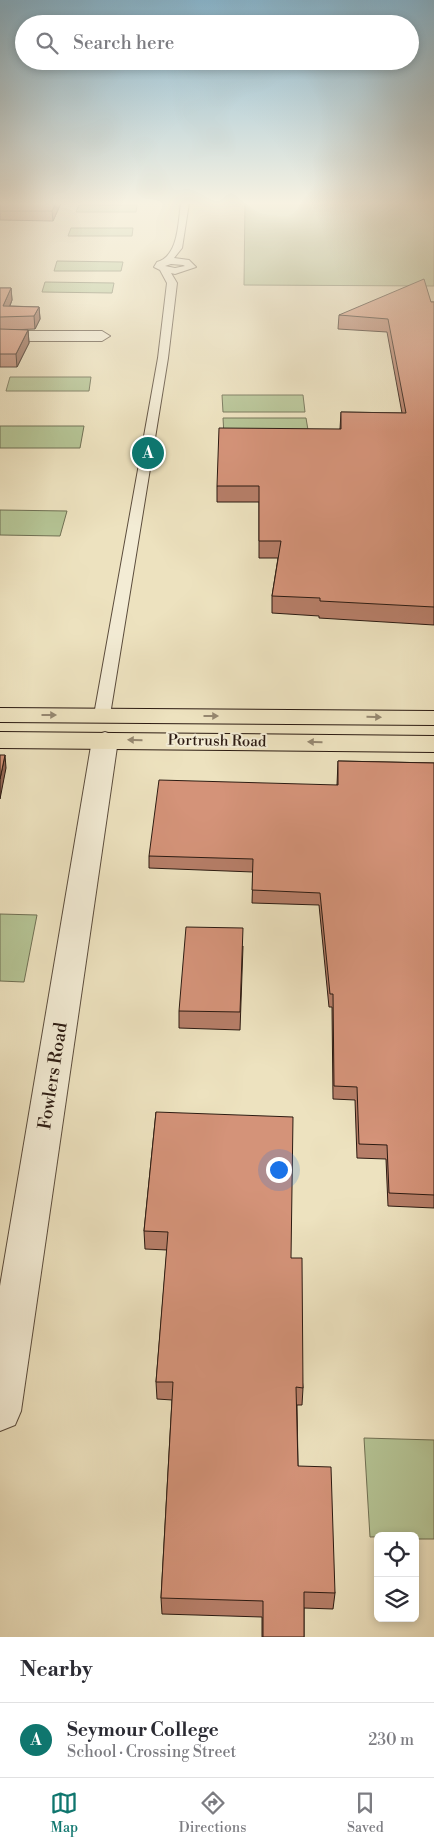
<!DOCTYPE html>
<meta charset="utf-8">
<style>
:root{--surface:#fff;--page:#f2f2f3;--text:#2b2b33;--muted:#7c7c81;--line:#e1e1e2;--accent:#0f766e}
body{margin:0;font-family:"Libre Bodoni",serif;background:var(--page);color:var(--text)}
.controls{position:absolute;right:15px;bottom:15px;display:grid;overflow:hidden;border-radius:8px;box-shadow:0 2px 8px #0003}
.controls button{width:45px;height:45px;display:grid;place-items:center;padding:0;border:0;border-bottom:1px solid var(--line);background:var(--surface);color:var(--text);font:25px sans-serif}
.you{position:absolute;left:278px;top:1169px;width:18px;height:18px;margin:-12px;border:4px solid #fff;border-radius:50%;background:#1a73e8;box-shadow:0 0 0 8px #1a73e833}
.badge{display:grid;place-items:center;width:32px;height:32px;border-radius:50%;background:var(--accent);color:#fff;font-size:16px;font-weight:700}
.pin{position:absolute;translate:-50% -50%;border:2px solid #fff;box-shadow:0 1px 5px #0006}
.list{margin:0;padding:0;list-style:none}
h2{display:flex;justify-content:space-between;align-items:center;height:65px;margin:0;padding:0 20px;font-size:21px}
h2 small{font-size:16px;font-weight:400;color:var(--muted)}
.list li{display:grid;grid-template-columns:32px 1fr auto;gap:15px;align-items:center;box-sizing:border-box;height:75px;padding:0 20px;border-top:1px solid var(--line)}
.list b{display:block;font-size:19px;white-space:nowrap}
.list p{margin:0;font-size:16px;white-space:nowrap;color:var(--muted)}
.list em{font-size:16px;font-style:normal;color:var(--muted)}
.icon{flex:none;width:28px;height:28px;fill:none;stroke:currentColor;stroke-width:2;stroke-linecap:round;stroke-linejoin:round}
.map{position:relative;flex:none;width:434px;height:1637px;overflow:hidden}
.search{position:absolute;background:var(--surface);box-shadow:0 2px 8px #0003;left:15px;right:15px;top:15px;height:55px;display:flex;align-items:center;gap:12px;box-sizing:border-box;padding:0 18px;border-radius:28px;color:var(--muted);font-size:19px}
.sheet{height:140px;background:var(--surface)}
nav{display:flex;justify-content:space-around;align-items:center;box-sizing:border-box;height:70px;border-top:1px solid var(--line);background:var(--surface);font-size:14px;color:var(--muted)}
nav a{display:grid;justify-items:center;gap:2px}
nav .on{color:var(--accent)}
.map>svg:first-child{display:block}
.green{fill:#b5c495;stroke:#707054}
.lines{fill:none;stroke-linecap:round;stroke-linejoin:round}
.service-casing{stroke:#5c4d3d;stroke-width:2}
.minor-casing{stroke:#5c4d3d;stroke-width:2}
.trunk-casing{stroke:#2c1b12;stroke-width:2}
.service{fill:#f3ecd5;fill-rule:evenodd}
.minor{fill:#f3ecd5;fill-rule:evenodd}
.trunk{fill:#ede2bf;fill-rule:evenodd}
.wall{fill:#b67e68;stroke:#2c1b12}
.shaded-wall{fill:#946755;stroke:#2c1b12}
.building{fill:#d49379;stroke:#2c1b12}
.oneway{fill:#968871}
.labels{text-anchor:middle;dominant-baseline:central;stroke-width:4;stroke-linejoin:round;paint-order:stroke}
.street-label{font-size:15px;fill:#2c1b12;stroke:#f3ecd5}
.near-street-label{font-size:18px;fill:#2c1b12;stroke:#f3ecd5}
</style>
<div class="map">
<svg width="434" height="1637" viewBox="0 0 434 1637">
<rect width="100%" height="100%" fill="#ede2bf"/>
<filter id="stains"><feTurbulence type="fractalNoise" baseFrequency=".004" numOctaves="4"/><feColorMatrix values="0 0 0 0 .2 0 0 0 0 .09 0 0 0 0 .02 0 0 0 .5 -.17"/></filter>
<radialGradient id="worn" r=".72"><stop offset=".6" stop-color="#630" stop-opacity="0"/><stop offset="1" stop-color="#630" stop-opacity=".3"/></radialGradient>
<g class="green">
<polygon points="245,203 434,203 434,286 244,285"/>
<polygon points="79,205 137,205 136,212 76,212"/>
<polygon points="71,228 133,228 132,236 68,236"/>
<polygon points="57,261 123,262 121,271 54,271"/>
<polygon points="45,282 114,283 112,293 42,292"/>
<polygon points="10,377 91,377 89,391 6,391"/>
<polygon points="222,395 303,395 305,412 223,412"/>
<polygon points="223,418 306,418 309,436 224,436"/>
<polygon points="0,426 84,426 80,448 0,448"/>
<polygon points="0,510 67,511 60,536 0,535"/>
<polygon points="0,914 37,915 24,982 0,981"/>
<polygon points="364,1438 434,1440 434,1539 415,1539 415,1536 370,1537"/>
</g>
<g class="lines">
<g class="service-casing">
<path id="service" d="M 181,203 L 189,203 L 182,248 L 174,258 L 189,260 L 196,267 L 175,274 L 171,273 L 177,283 L 168,358 L 110,715 L 108,719 L 96,719 L 94,715 L 158,358 L 167,283 L 160,270 L 154,267 L 157,262 C 179,256 178,222 181,203 ZM 171,264 L 183,265 L 185,266 L 175,268 L 165,266 Z"/>
</g>
<g class="minor-casing">
<g id="minor">
<polygon points="0,331 102,331 110,336 102,341 0,341"/>
<polygon points="105,732 114,735 118,740 21,1411 15,1425 0,1431 0,1286 92,740 96,735"/>
</g>
</g>
<g class="trunk-casing">
<g id="trunk">
<polygon points="0,708 434,711 434,725 0,722"/>
<polygon points="0,732 434,736 434,752 0,748"/>
</g>
</g>
<use href="#service" class="service"/>
<use href="#minor" class="minor"/>
<use href="#trunk" class="trunk"/>
</g>
<g class="wall">
<polygon points="0,203 61,203 53,221 0,220"/>
<polygon points="0,288 11,288 12,300 10,306 39,307 40,319 35,329 9,330 28,330 29,343 17,367 0,367"/>
<polygon points="431,302 434,302 434,625 319,618 319,616 272,613 272,596 278,558 259,558 259,502 217,502 217,486 340,429 341,412 402,413 387,332 338,329 339,315"/>
<polygon points="338,761 434,763 434,1208 388,1206 386,1159 357,1158 355,1100 333,1099 332,1007 329,1007 319,905 252,903 253,872 149,868 149,856 337,785"/>
<polygon points="243,946 240,1030 179,1028 179,1011"/>
<polygon points="156,1112 291,1258 303,1388 302,1405 297,1405 298,1466 335,1593 333,1609 304,1608 304,1637 262,1637 262,1617 162,1614 161,1598 172,1400 157,1399 156,1382 167,1250 145,1249 144,1231"/>
</g>
<g class="shaded-wall">
<polygon points="56,203 61,203 53,221 52,211"/>
<polygon points="11,288 12,300 5,317 3,306"/>
<polygon points="39,307 40,319 35,329 34,316"/>
<polygon points="28,330 29,343 17,367 16,354"/>
<polygon points="5,755 6,768 0,799 0,779"/>
</g>
<g class="building">
<polygon points="0,203 56,203 52,211 0,211"/>
<polygon points="424,279 431,302 434,302 434,607 320,601 320,598 272,596 281,541 259,541 259,486 217,486 219,428 341,429 341,412 406,413 388,319 339,315"/>
<polygon points="0,288 11,288 3,306 39,307 34,316 0,317"/>
<polygon points="0,329 28,330 16,354 0,354"/>
<polygon points="0,755 5,755 0,779"/>
<polygon points="338,761 434,763 434,1195 389,1193 387,1145 359,1144 357,1087 334,1086 333,994 330,994 320,893 252,890 253,859 149,856 159,780 338,785"/>
<polygon points="186,927 243,928 240,1012 179,1011"/>
<polygon points="156,1112 293,1117 291,1258 302,1258 303,1388 296,1387 298,1466 331,1467 335,1593 304,1592 304,1637 263,1637 263,1601 161,1598 173,1382 156,1382 168,1232 144,1231"/>
</g>
<defs><path id="oneway-solid" d="M-6-.8H1V-3.2L6.5 0L1 3.2V.8H-6Z" transform="scale(1.25)"/></defs>
<g class="oneway">
<use href="#oneway-solid" transform="translate(49 715)"/>
<use href="#oneway-solid" transform="translate(211 716)"/>
<use href="#oneway-solid" transform="translate(374 717) rotate(1)"/>
<use href="#oneway-solid" transform="translate(135 740) rotate(-179)"/>
<use href="#oneway-solid" transform="translate(315 742) rotate(-179)"/>
</g>
<linearGradient id="sky" x2="0" y2="1"><stop stop-color="#88b8d2"/><stop offset="0.47" stop-color="#f7f2e2"/><stop offset="1" stop-color="#f7f2e2" stop-opacity="0"/></linearGradient>
<rect width="434" height="432" fill="url(#sky)"/>
<g class="labels">
<g class="street-label">
<text transform="translate(217 741) rotate(1)">Portrush Road</text>
</g>
<g class="near-street-label">
<text transform="translate(53 1076) rotate(-81)">Fowlers Road</text>
</g>
</g>
<rect width="100%" height="100%" filter="url(#stains)"/>
<rect width="100%" height="100%" fill="url(#worn)"/>
</svg>
<div class="controls">
<button><svg class="icon" aria-label="locate" viewBox="0 0 24 24"><circle cx="12" cy="12" r="6"/><path d="M12 2v4M12 18v4M2 12h4M18 12h4"/></svg></button>
<button><svg class="icon" aria-label="layers" viewBox="0 0 24 24"><path d="M12 4l9 5-9 5-9-5zM3 14l9 5 9-5"/></svg></button>
</div>
<div class="you"></div>
<div class="pin badge" style="left:148px;top:453px">A</div>
<div class="search"><svg class="icon" aria-label="search" viewBox="0 0 24 24"><circle cx="10" cy="10" r="6"/><path d="M15 15l6 6"/></svg>Search here</div>
</div>
<section class="sheet">
<h2>Nearby<small></small></h2>
<ul class="list">
<li><span class="badge">A</span><div><b>Seymour College</b><p>School · Crossing Street</p></div><em>230 m</em></li>
</ul>
</section>
<nav>
<a class="on"><svg class="icon" aria-label="map" viewBox="0 0 24 24"><path d="M3 6l6-2 6 2 6-2v14l-6 2-6-2-6 2zM9 4v14M15 6v14"/></svg>Map</a>
<a><svg class="icon" aria-label="directions" viewBox="0 0 24 24"><path d="M12 3l9 9-9 9-9-9zM9 14v-3h6M13 9l2 2-2 2"/></svg>Directions</a>
<a><svg class="icon" aria-label="saved" viewBox="0 0 24 24"><path d="M7 4h10v16l-5-4-5 4z"/></svg>Saved</a>
</nav>
